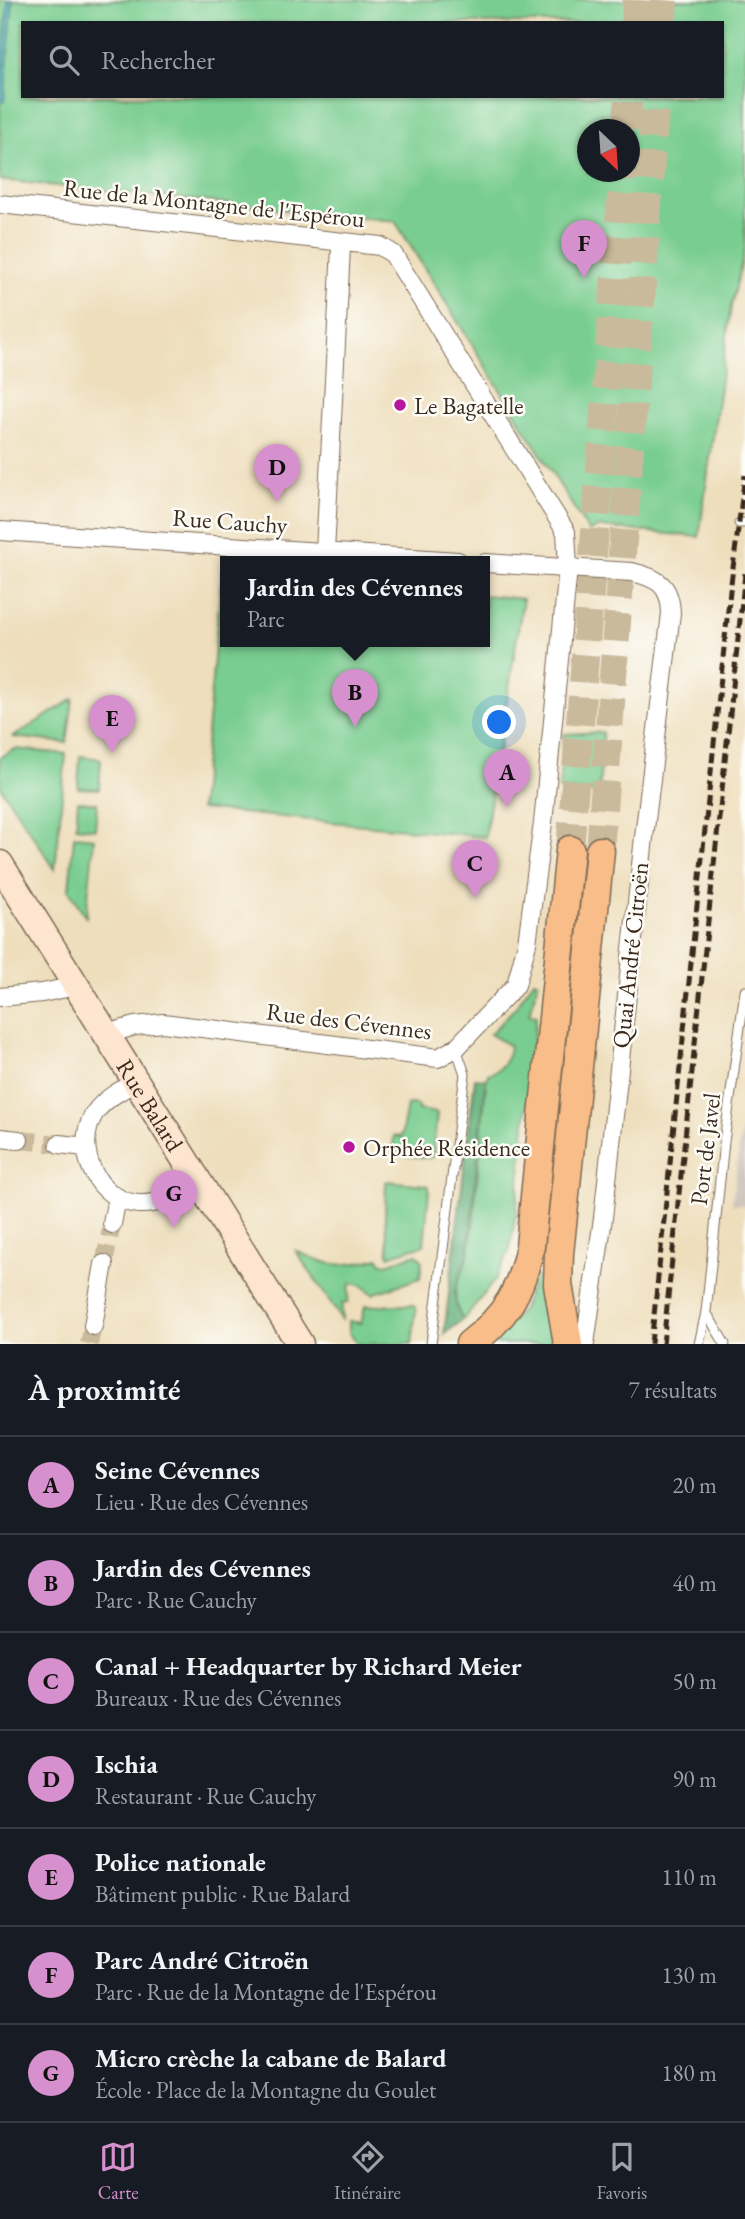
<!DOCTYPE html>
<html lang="fr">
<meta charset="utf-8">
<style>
:root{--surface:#171b24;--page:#242831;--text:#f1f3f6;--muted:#9ea1a6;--line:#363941;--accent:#d690ce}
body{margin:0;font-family:"EB Garamond",serif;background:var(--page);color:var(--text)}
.compass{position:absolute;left:577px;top:119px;width:63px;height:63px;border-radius:50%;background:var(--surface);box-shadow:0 2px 5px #0004;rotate:155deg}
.you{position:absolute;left:500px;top:723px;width:24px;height:24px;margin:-18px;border:5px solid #fff;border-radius:50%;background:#1a73e8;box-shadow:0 0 0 10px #1a73e833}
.badge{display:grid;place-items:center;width:46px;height:46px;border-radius:50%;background:var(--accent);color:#111;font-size:23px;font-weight:700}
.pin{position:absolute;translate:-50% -58px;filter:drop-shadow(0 2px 4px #0008)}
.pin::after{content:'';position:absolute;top:37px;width:24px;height:21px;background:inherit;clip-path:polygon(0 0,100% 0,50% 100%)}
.popup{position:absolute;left:220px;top:556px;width:270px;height:91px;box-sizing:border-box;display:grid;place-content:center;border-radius:0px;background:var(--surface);filter:drop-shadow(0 2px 5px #0005);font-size:23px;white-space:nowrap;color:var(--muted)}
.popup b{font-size:26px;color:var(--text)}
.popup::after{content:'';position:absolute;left:50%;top:100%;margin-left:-14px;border:14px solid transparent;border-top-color:var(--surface)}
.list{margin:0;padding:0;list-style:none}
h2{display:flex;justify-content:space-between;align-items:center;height:91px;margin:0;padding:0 28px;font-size:30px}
h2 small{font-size:23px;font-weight:400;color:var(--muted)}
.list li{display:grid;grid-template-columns:46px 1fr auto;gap:21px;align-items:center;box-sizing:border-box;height:98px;padding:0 28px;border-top:2px solid var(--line)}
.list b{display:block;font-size:26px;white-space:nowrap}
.list p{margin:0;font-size:23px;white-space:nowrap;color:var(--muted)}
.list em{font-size:23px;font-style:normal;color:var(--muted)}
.icon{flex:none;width:38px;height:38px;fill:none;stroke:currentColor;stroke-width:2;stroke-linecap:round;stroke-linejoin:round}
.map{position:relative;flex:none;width:745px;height:1344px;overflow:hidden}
.search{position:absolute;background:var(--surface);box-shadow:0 2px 5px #0004;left:21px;right:21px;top:21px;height:77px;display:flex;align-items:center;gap:18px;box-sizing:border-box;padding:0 24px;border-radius:0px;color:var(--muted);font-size:26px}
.sheet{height:777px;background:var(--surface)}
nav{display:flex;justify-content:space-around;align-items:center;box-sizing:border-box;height:98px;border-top:2px solid var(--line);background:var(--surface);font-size:19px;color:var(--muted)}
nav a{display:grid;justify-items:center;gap:4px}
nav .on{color:var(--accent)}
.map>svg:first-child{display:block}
.industrial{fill:#ccc2b9}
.green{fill:#79cd90;stroke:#5a7c57;stroke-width:2;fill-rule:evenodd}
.forest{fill:#62b07a;stroke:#4e6d4c;stroke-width:2}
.water{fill:#3cacb8;stroke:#3c6b6b;stroke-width:2}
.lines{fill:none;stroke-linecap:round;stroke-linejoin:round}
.street-tunnel{stroke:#caba9c;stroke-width:18;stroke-dasharray:18 9;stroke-linecap:butt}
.primary-tunnel{stroke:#caba9c;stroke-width:28;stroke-dasharray:28 14;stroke-linecap:butt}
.lane-casing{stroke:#7a6955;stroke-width:11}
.street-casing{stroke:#7a6955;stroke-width:20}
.secondary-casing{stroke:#7a6955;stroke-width:29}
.primary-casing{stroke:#7a6955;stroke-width:31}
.lane{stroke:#fff;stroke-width:9}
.street{stroke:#fff;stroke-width:18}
.secondary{stroke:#fde5d0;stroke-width:26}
.primary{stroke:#f9bd89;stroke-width:28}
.rail{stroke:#3b2a1e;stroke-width:5;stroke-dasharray:10 5;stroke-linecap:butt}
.poi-dot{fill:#b5179e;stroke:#fdfcf7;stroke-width:2.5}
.labels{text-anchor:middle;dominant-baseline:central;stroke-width:5;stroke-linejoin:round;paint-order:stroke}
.street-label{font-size:24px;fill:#3b2a1e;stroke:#fdfcf7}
.poi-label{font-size:24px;fill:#3b2a1e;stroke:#fdfcf7;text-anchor:start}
</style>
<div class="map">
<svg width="745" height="1344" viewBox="0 0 745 1344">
<rect width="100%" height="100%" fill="#fdfcf7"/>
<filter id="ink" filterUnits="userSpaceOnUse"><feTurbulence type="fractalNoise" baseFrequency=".0143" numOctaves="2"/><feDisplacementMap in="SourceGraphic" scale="14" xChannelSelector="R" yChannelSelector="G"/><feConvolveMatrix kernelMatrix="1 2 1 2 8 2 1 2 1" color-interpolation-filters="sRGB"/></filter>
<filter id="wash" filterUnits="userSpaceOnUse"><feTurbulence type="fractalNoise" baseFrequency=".00686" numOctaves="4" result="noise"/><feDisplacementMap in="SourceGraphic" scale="28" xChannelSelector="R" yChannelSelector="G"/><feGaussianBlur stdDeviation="1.57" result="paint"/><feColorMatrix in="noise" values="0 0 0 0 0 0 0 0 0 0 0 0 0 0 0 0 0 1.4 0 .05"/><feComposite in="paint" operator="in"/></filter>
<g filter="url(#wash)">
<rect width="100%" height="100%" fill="#eedebc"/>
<polygon class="industrial" points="745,1102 745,1205 732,1204"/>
<g class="green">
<path d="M 0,0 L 745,0 L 745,249 L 731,307 L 699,537 L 598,527 L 589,532 L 395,221 L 0,180 ZM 23,23 L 722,23 L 722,96 L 23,96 ZM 588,130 L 630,130 L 630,172 L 588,172 Z"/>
<polygon points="222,571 226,571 226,641 485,641 485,595 523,599 485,837 200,809"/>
<polygon points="73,699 67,743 13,737"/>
<polygon points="603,732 599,793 559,790 564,734"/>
<polygon points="15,749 66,754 55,869 0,786 0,757"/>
<polygon points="80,756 101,759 99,789 78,788"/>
<polygon points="78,801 97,803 95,829 76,827"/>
<polygon points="74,836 94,838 86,917 69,890"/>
<path d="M 534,980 L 538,982 L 529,1014 L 536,1016 L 516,1213 L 510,1249 L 495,1280 L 463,1320 L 455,1307 L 456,1281 L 463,1270 L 468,1254 L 473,1226 L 486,1082 L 488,1074 C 501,1071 509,1058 510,1046 L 490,1034 L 515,1008 Z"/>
<polygon points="410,1104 418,1105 418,1110 437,1113 433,1156 429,1158 392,1154 394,1136 401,1137 407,1105"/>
<polygon points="386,1181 426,1185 429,1186 429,1191 424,1245 389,1256 385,1216"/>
<path d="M 296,1251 C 331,1267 342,1268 379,1258 L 382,1263 L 386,1264 L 417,1254 L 422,1261 L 420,1278 L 373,1294 L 361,1285 L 352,1283 L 349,1287 L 348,1303 L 342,1304 L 342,1320 Z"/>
<polygon points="535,1276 542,1278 554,1344 492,1344 522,1309"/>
<polygon points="413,1305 416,1309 412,1344 357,1344 349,1332 349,1321 361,1323 365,1306"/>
</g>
<path class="forest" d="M 475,1078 L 486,1079 L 468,1254 C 460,1281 446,1293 463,1320 L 444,1334 Z"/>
<polygon class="water" points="8,0 13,0 4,102 0,102 0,92"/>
</g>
<g filter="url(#ink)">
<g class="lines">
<g class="street-tunnel">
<polyline points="19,1140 59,1144"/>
<polyline points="104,1264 112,1224"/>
<polyline points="89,1344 93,1326"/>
</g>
<g class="primary-tunnel">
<polyline points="635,23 636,0"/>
<polyline points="662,23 664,0"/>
<polyline points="626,130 629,96"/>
<polyline points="570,850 623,172"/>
<polyline points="600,851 656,96"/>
</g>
<g class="lane-casing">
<g id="lane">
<polyline points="739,523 745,523"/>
<polyline points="706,1312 725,1344"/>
<polyline points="431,1344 465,1074 456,1048"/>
<polyline points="699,1344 706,1312 724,1142 745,991"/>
</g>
</g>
<g class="street-casing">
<g id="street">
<polyline points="0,204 380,246 393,254 566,532 568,568 543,823 527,943 516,985 456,1048 438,1058 163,1023 135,1026 106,1034"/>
<polyline points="0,531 458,561"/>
<polyline points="325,552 341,248"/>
<path d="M 485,563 L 632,572 C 658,578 670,585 671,613 L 644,837 L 603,1218 L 585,1344"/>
<polyline points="0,997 42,993 76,986"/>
<path d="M 136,1082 C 121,1090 104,1099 94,1114 C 73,1150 97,1201 139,1204 C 161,1205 180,1193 200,1183"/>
<polyline points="0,1138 19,1140"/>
<polyline points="59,1144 86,1147"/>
<polyline points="112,1224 117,1197"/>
<polyline points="93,1326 104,1264"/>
</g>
</g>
<g class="secondary-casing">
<g id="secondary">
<path id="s1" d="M 0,864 L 300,1344"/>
</g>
</g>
<g class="primary-casing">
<g id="primary">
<path d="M 470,1344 C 507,1316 521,1290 530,1246 L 570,850"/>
<polyline points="568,1344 558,1284 559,1254 600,851"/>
</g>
</g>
<use href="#lane" class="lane"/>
<use href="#street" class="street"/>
<use href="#secondary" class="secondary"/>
<use href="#primary" class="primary"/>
<g class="rail">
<polyline points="651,1344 730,591 745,475"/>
<polyline points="663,1344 745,573"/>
</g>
</g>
</g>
<g class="poi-dot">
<circle cx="400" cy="405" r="7"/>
<circle cx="349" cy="1147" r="7"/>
</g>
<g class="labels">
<g class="street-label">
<text transform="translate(214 203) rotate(6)">Rue de la Montagne de l'Espérou</text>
<text transform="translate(230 521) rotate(4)">Rue Cauchy</text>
<text transform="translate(630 955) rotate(-84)">Quai André Citroën</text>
<text transform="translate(349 1021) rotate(7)">Rue des Cévennes</text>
<text stroke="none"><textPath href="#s1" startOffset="284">Rue Balard</textPath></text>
<text transform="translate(705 1149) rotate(-83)">Port de Javel</text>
</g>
<g class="poi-label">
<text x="414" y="405">Le Bagatelle</text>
<text x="363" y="1147">Orphée Résidence</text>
</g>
</g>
</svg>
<svg class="compass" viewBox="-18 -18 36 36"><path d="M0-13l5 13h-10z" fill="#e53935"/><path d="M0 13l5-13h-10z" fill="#9ea1a6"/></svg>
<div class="you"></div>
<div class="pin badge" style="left:507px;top:807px">A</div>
<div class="pin badge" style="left:355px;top:727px">B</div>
<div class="popup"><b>Jardin des Cévennes</b>Parc</div>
<div class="pin badge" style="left:475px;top:898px">C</div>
<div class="pin badge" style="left:277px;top:502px">D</div>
<div class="pin badge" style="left:112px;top:753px">E</div>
<div class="pin badge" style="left:584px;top:278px">F</div>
<div class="pin badge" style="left:174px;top:1228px">G</div>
<div class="search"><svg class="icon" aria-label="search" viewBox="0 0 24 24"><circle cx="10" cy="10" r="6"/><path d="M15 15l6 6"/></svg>Rechercher</div>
</div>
<section class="sheet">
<h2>À proximité<small>7 résultats</small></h2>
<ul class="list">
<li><span class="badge">A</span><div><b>Seine Cévennes</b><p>Lieu · Rue des Cévennes</p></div><em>20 m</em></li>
<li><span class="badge">B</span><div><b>Jardin des Cévennes</b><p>Parc · Rue Cauchy</p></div><em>40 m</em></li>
<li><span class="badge">C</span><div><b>Canal + Headquarter by Richard Meier</b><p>Bureaux · Rue des Cévennes</p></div><em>50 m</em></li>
<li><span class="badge">D</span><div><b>Ischia</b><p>Restaurant · Rue Cauchy</p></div><em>90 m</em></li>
<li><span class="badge">E</span><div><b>Police nationale</b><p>Bâtiment public · Rue Balard</p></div><em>110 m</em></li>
<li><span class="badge">F</span><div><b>Parc André Citroën</b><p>Parc · Rue de la Montagne de l'Espérou</p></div><em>130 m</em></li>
<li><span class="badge">G</span><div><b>Micro crèche la cabane de Balard</b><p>École · Place de la Montagne du Goulet</p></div><em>180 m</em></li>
</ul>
</section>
<nav>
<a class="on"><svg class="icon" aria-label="map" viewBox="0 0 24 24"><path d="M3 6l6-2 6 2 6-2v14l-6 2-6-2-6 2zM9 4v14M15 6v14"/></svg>Carte</a>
<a><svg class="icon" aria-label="directions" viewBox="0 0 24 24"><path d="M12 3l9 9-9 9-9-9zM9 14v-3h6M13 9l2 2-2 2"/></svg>Itinéraire</a>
<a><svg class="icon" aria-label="saved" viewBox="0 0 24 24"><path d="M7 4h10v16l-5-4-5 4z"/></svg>Favoris</a>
</nav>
